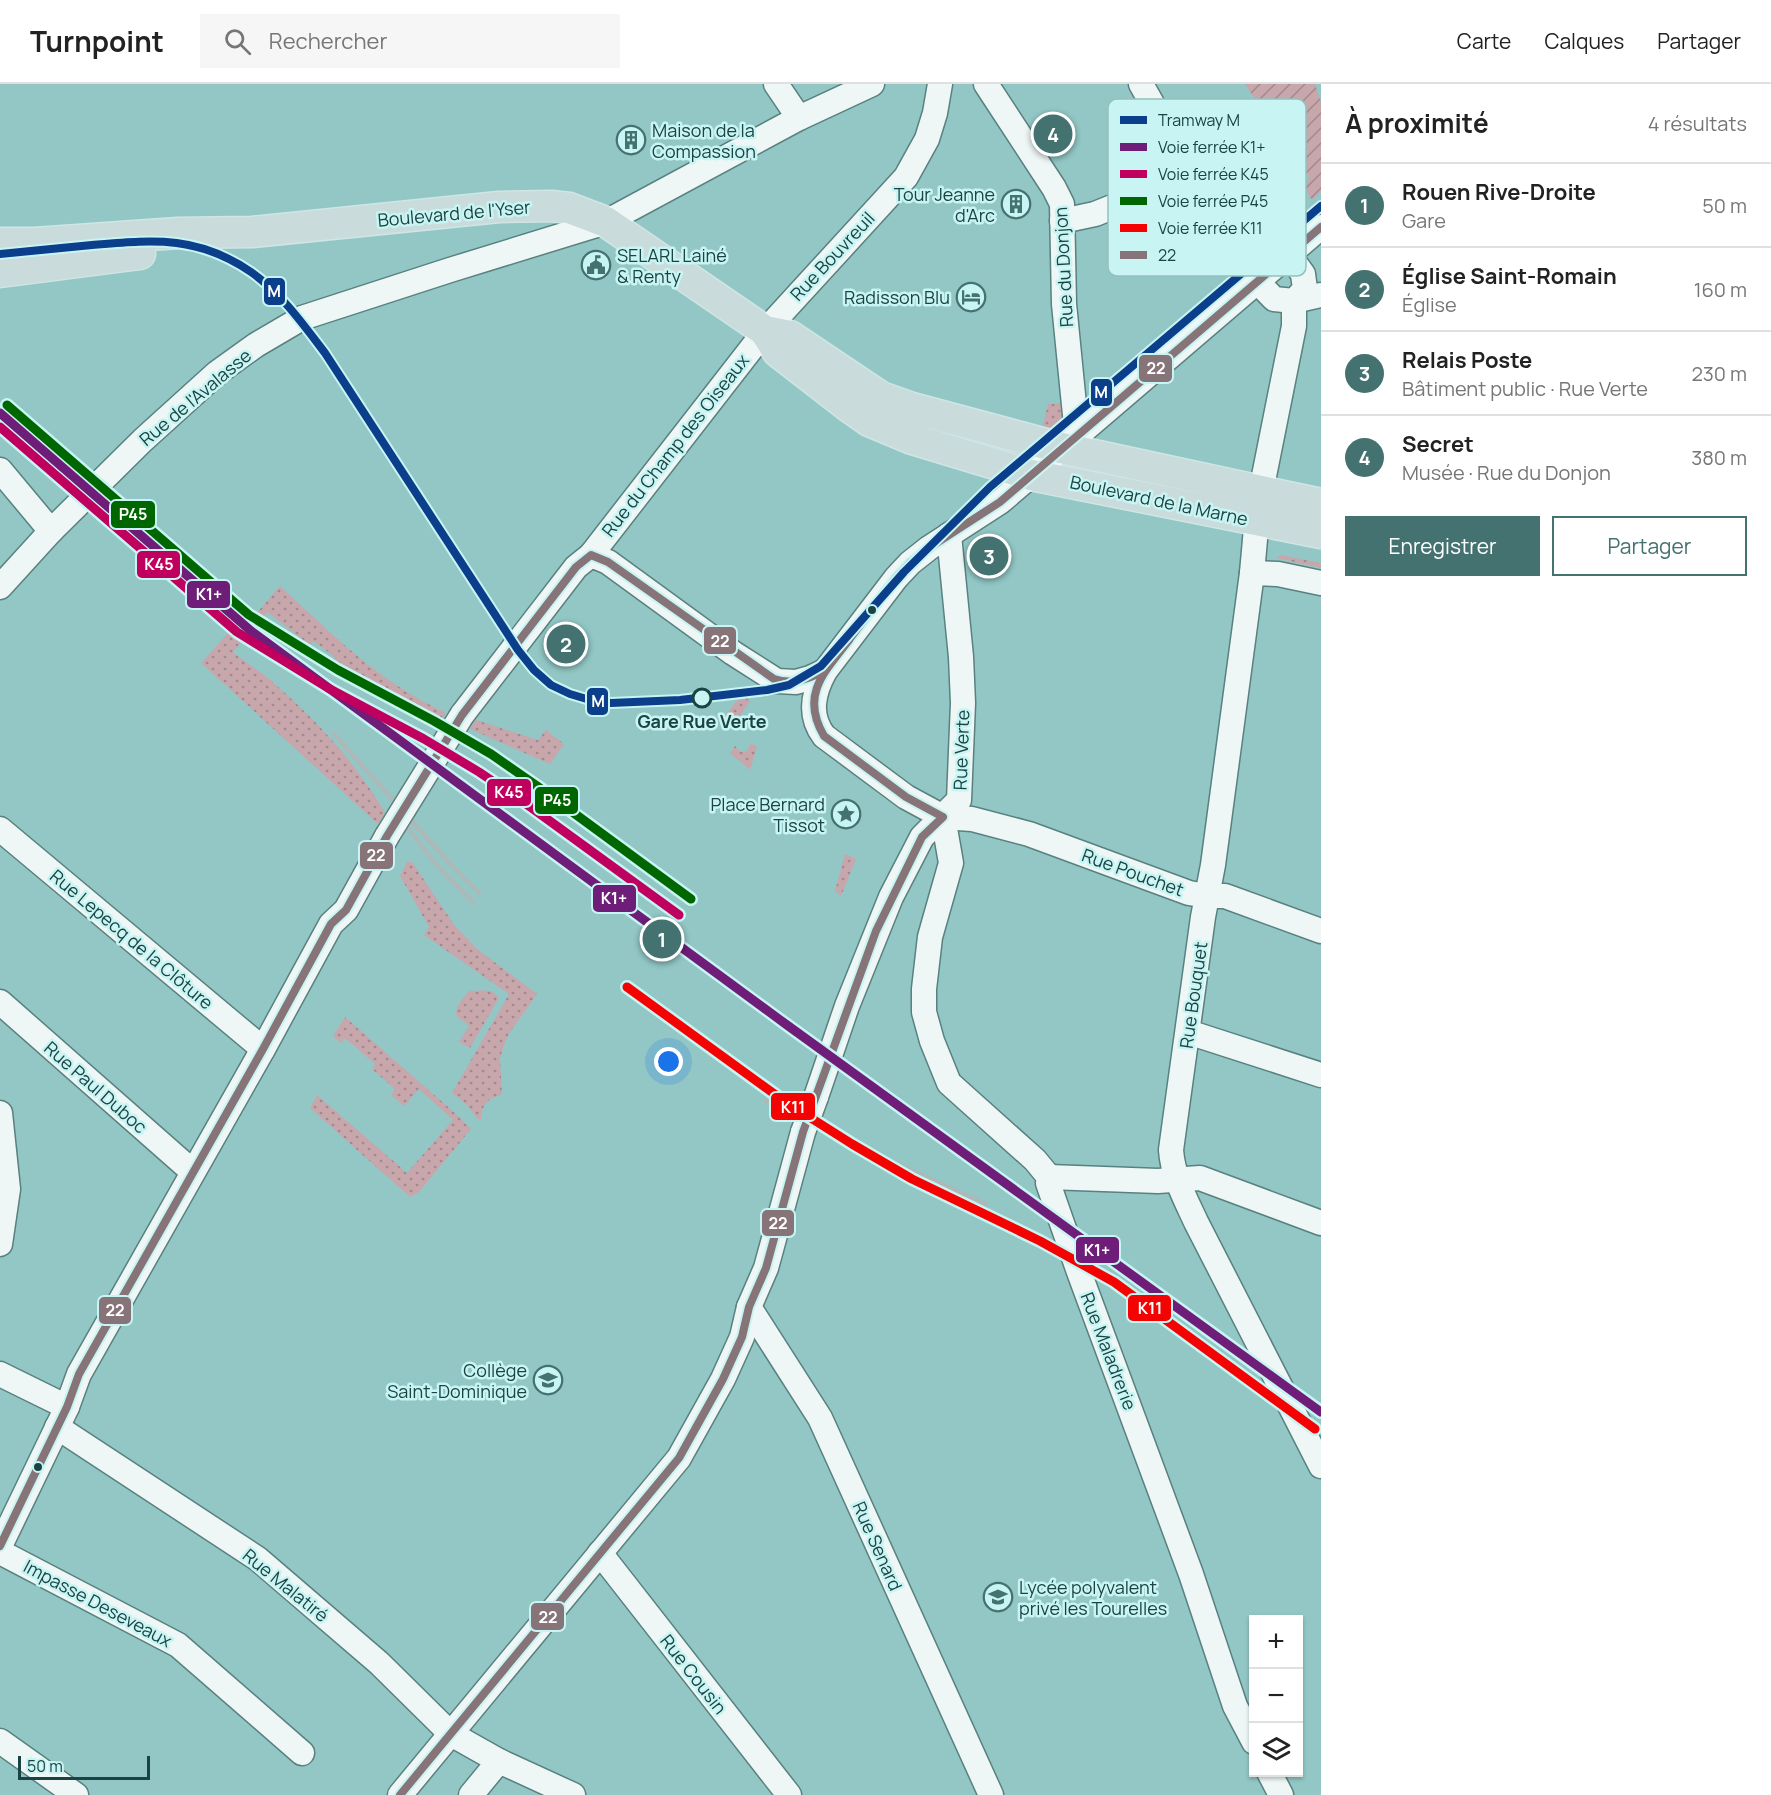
<!DOCTYPE html>
<html lang="fr">
<meta charset="utf-8">
<style>
:root{--surface:#fff;--page:#f6f6f6;--text:#222;--muted:#767676;--line:#e0e0e0;--accent:#447270}
body{margin:0;font-family:Manrope,sans-serif;background:var(--page);color:var(--text)}
.controls{position:absolute;right:18px;bottom:18px;display:grid;overflow:hidden;border-radius:0px;box-shadow:0 2px 4px #0004}
.controls button{width:54px;height:54px;display:grid;place-items:center;padding:0;border:0;border-bottom:2px solid var(--line);background:var(--surface);color:var(--text);font:30px sans-serif}
.scale{position:absolute;left:18px;bottom:15px;width:132px;box-sizing:border-box;padding-left:6px;border:3px solid #1a4443;border-top:0;font-size:16px;line-height:21px;white-space:nowrap;color:#1a4443;-webkit-text-stroke:4px #c8f5f3;paint-order:stroke}
.you{position:absolute;left:669px;top:978px;width:21px;height:21px;margin:-15px;border:4px solid #fff;border-radius:50%;background:#1a73e8;box-shadow:0 0 0 9px #1a73e833}
.badge{display:grid;place-items:center;width:39px;height:39px;border-radius:50%;background:var(--accent);color:#fff;font-size:20px;font-weight:700}
.pin{position:absolute;translate:-50% -50%;border:3px solid #fff;box-shadow:0 2px 6px #0006}
.list{margin:0;padding:0;list-style:none}
h2{display:flex;justify-content:space-between;align-items:center;height:78px;margin:0;padding:0 24px;font-size:26px}
h2 small{font-size:20px;font-weight:400;color:var(--muted)}
.list li{display:grid;grid-template-columns:39px 1fr auto;gap:18px;align-items:center;box-sizing:border-box;height:84px;padding:0 24px;border-top:2px solid var(--line)}
.list b{display:block;font-size:22px;white-space:nowrap}
.list p{margin:0;font-size:20px;white-space:nowrap;color:var(--muted)}
.list em{font-size:20px;font-style:normal;color:var(--muted)}
.actions{display:flex;gap:12px;padding:18px 24px}
.actions a{flex:1;padding:14px 0;border:2px solid var(--accent);border-radius:0px;text-align:center;font-size:21px;color:var(--accent)}
.actions .main{background:var(--accent);color:#fff}
.icon{flex:none;width:33px;height:33px;fill:none;stroke:currentColor;stroke-width:2;stroke-linecap:round;stroke-linejoin:round}
.map{position:relative;flex:none;width:1321px;height:1711px;overflow:hidden}
header{display:flex;align-items:center;gap:36px;box-sizing:border-box;height:84px;padding:0 30px;background:var(--surface);border-bottom:2px solid var(--line)}
header strong{font-size:28px}
nav{display:flex;gap:33px;margin-inline-start:auto;font-size:21px}
.search{width:420px;height:54px;background:var(--page);display:flex;align-items:center;gap:15px;box-sizing:border-box;padding:0 21px;border-radius:0px;color:var(--muted);font-size:22px}
main{display:flex}
aside{flex:1;background:var(--surface)}
.map>svg:first-child{display:block}
.grass{fill:url(#grass-dots)}
.garden{fill:url(#garden-furrows)}
.lines{fill:none;stroke-linecap:round;stroke-linejoin:round}
.minor-casing{stroke:#58817f;stroke-width:27}
.major-casing{stroke:#cee6e5;stroke-width:33}
.minor{stroke:#eff7f6;stroke-width:24}
.major{stroke:#c9dbdb;stroke-width:30}
.rail{stroke:#acb9b8;stroke-width:4.5}
.minor-bridge-casing{stroke:#58817f;stroke-width:27;stroke-linecap:butt}
.minor-bridge{stroke:#eff7f6;stroke-width:24}
.bus-1-casing{stroke:#c8f5f3;stroke-width:12}
.bus-1{stroke:#867479;stroke-width:8}
.rail-1-casing{stroke:#c8f5f3;stroke-width:14}
.rail-2-casing{stroke:#c8f5f3;stroke-width:14}
.rail-3-casing{stroke:#c8f5f3;stroke-width:14}
.rail-4-casing{stroke:#c8f5f3;stroke-width:14}
.rail-1{stroke:#6e1e78;stroke-width:9}
.rail-2{stroke:#bf005f;stroke-width:9}
.rail-3{stroke:#060;stroke-width:9}
.rail-4{stroke:#f40303;stroke-width:9}
.tram-1-casing{stroke:#c8f5f3;stroke-width:12}
.tram-1{stroke:#0b3e8b;stroke-width:8}
.bus-dot{fill:#1a4443;stroke:#c8f5f3;stroke-width:2}
.stop-dot{fill:#c8f5f3;stroke:#1a4443;stroke-width:3}
.labels{text-anchor:middle;dominant-baseline:central;stroke-width:5;stroke-linejoin:round;paint-order:stroke}
.poi-label{font-size:18px;fill:#1a4443;stroke:#c8f5f3;text-anchor:end}
.street-label{font-size:18px;fill:#1a4443;stroke:#c8f5f3}
.stop-label{font-size:18px;font-weight:bold;fill:#1a4443;stroke:#c8f5f3}
.key{fill:#c8f5f3;stroke:#94c0be;stroke-width:1.5}
.key-label{font-size:16px;fill:#1a4443}
.line-badge{stroke:#c8f5f3;stroke-width:2}
.badge-label{font-size:16px;text-anchor:middle;font-weight:bold;fill:#fff}
</style>
<header>
<strong>Turnpoint</strong>
<div class="search"><svg class="icon" aria-label="search" viewBox="0 0 24 24"><circle cx="10" cy="10" r="6"/><path d="M15 15l6 6"/></svg>Rechercher</div>
<nav><a>Carte</a><a>Calques</a><a>Partager</a></nav>
</header>
<main>
<div class="map">
<svg width="1321" height="1711" viewBox="0 0 1321 1711">
<defs>
<pattern id="grass-dots" width="8" height="8" patternUnits="userSpaceOnUse" patternTransform="scale(1.5)"><rect width="8" height="8" fill="#c7a6ac"/><path d="M2 2h.1M6 6h.1" fill="none" stroke="#a1898e" stroke-width="1.8" stroke-linecap="round"/></pattern>
<pattern id="garden-furrows" width="10" height="10" patternUnits="userSpaceOnUse" patternTransform="scale(1.5)"><rect width="10" height="10" fill="#c7a6ac"/><path d="M-1 1l2-2M0 10L10 0M9 11l2-2" fill="none" stroke="#a1898e"/></pattern>
</defs>
<rect width="100%" height="100%" fill="#92c7c5"/>
<g class="grass">
<polygon points="1064,319 1066,334 1061,346 1055,348 1042,345 1048,320"/>
<polygon points="1281,471 1321,479 1321,484 1276,474"/>
<path d="M 280,502 C 334,552 378,597 446,629 L 443,634 C 403,619 368,600 331,579 L 335,573 L 313,557 L 310,561 L 267,528 L 233,568 C 247,580 264,589 277,602 C 319,639 357,680 385,729 L 378,740 L 201,579 L 228,549 L 234,555 Z"/>
<polygon points="742,610 750,617 736,638 725,632"/>
<polygon points="476,636 538,656 546,646 564,660 550,680 470,645"/>
<polygon points="751,659 757,663 750,686 730,669 735,662 741,668 747,667"/>
<polygon points="845,770 856,775 841,812 835,807"/>
<path d="M 407,778 L 412,778 L 455,842 L 477,865 L 537,910 L 508,951 L 503,964 L 500,974 L 502,1011 C 489,1013 481,1021 481,1035 L 478,1035 L 466,1020 L 452,1009 L 509,910 L 424,851 L 429,843 L 400,792 Z"/>
<path d="M 469,907 C 480,907 493,904 499,914 L 470,964 L 459,958 L 469,942 C 466,937 461,937 458,933 C 451,925 465,913 469,907 Z"/>
<polygon points="345,933 456,1030 471,1045 419,1108 410,1113 310,1024 317,1011 407,1089 453,1036 419,1005 404,1022 391,1011 395,1005 372,985 375,980 345,954 341,959 333,952"/>
</g>
<polygon class="garden" points="1245,0 1315,0 1321,18 1321,108 1312,116 1305,105 1309,92 1283,59"/>
<g class="lines">
<g class="minor-casing">
<g id="minor">
<polyline points="776,0 799,34"/>
<polyline points="986,0 1054,104 1062,120 1064,220 1077,351"/>
<polyline points="1141,0 1244,184 1274,215 1294,217 1321,211"/>
<polyline points="1062,137 1095,130 1192,91"/>
<path d="M 1321,143 L 1000,418 L 929,464 L 910,479 L 896,494 L 825,587 C 813,609 808,631 824,652 L 906,713 L 943,733 L 972,735 L 1029,750 L 1189,809 L 1207,812 L 1225,812 L 1321,847"/>
<path d="M 1289,171 L 1303,190 L 1305,205 L 1294,217 L 1294,242 L 1258,422 L 1252,489 L 1213,781 L 1203,833 L 1171,1066 C 1173,1093 1185,1114 1196,1138 L 1321,1382"/>
<polyline points="0,386 51,447"/>
<polyline points="591,471 608,478 733,569 777,597 796,598 810,594 825,587"/>
<polyline points="1252,489 1278,490 1321,499"/>
<polyline points="0,503 51,447 143,356 217,289 256,261 302,234 450,186 606,138 799,34 872,0"/>
<polyline points="462,631 576,483 591,471 765,247 906,93 927,55 935,29 940,0"/>
<polyline points="943,733 951,779 930,853 924,905 924,928 932,957 949,999 1035,1076 1049,1093 1048,1099 1079,1188 1191,1490 1235,1622 1254,1658"/>
<polyline points="0,745 263,965"/>
<polyline points="0,918 193,1088"/>
<polyline points="1188,948 1321,991"/>
<polyline points="816,1013 847,922 891,813 922,753 959,716 963,619 961,573 949,451"/>
<polyline points="0,1029 8,1105 0,1160"/>
<polyline points="1049,1093 1158,1097 1200,1094 1321,1139"/>
<polyline points="749,1223 820,1334 991,1711"/>
<polyline points="0,1290 67,1323"/>
<polyline points="57,1343 258,1475 379,1579 451,1650 499,1677 573,1711"/>
<polyline points="0,1462 67,1323 79,1290 263,965 331,840 346,826 387,752"/>
<polyline points="0,1468 178,1561 302,1669"/>
<polyline points="600,1469 789,1711"/>
<polyline points="0,1657 76,1711"/>
<polyline points="1269,1688 1281,1711"/>
<polyline points="400,1711 679,1374 723,1295 742,1253 749,1223 766,1184 803,1048"/>
<polyline points="471,1711 499,1677"/>
</g>
</g>
<g class="major-casing">
<g id="major">
<polyline points="0,159 35,159 178,149 252,148 499,123 551,122 569,124 606,138 765,247 790,252 881,313 912,324 1061,364 1321,420"/>
<polyline points="0,188 140,170"/>
<polyline points="765,247 778,268 849,323 869,337 912,355 1031,391 1321,449"/>
</g>
</g>
<use href="#minor" class="minor"/>
<use href="#major" class="major"/>
<g class="rail">
<polyline points="334,650 452,782 479,809"/>
<polyline points="401,735 438,783 473,818"/>
<polyline points="766,1017 785,1027"/>
<polyline points="819,1045 986,1120"/>
</g>
<g class="minor-bridge-casing">
<g id="minor-bridge">
<polyline points="387,752 462,631"/>
<polyline points="803,1048 816,1013"/>
</g>
</g>
<use href="#minor-bridge" class="minor-bridge"/>
<g class="bus-1-casing">
<g id="bus-1">
<path d="M 0,1462 L 67,1323 L 79,1290 L 263,965 L 331,840 L 346,826 L 387,752 L 462,631 L 576,483 L 591,471 L 608,478 L 774,595 C 793,601 808,595 825,587 L 896,494 L 910,479 L 929,464 L 1000,418 L 1321,143"/>
<path d="M 400,1711 L 679,1374 L 723,1295 L 742,1253 L 749,1223 L 766,1184 L 803,1048 L 876,847 L 922,753 L 943,733 L 906,713 L 824,652 C 800,611 824,588 849,556"/>
</g>
</g>
<use href="#bus-1" class="bus-1"/>
<g class="rail-1-casing">
<polyline id="rail-1" points="0,329 251,547 787,941 1321,1328"/>
</g>
<g class="rail-2-casing">
<polyline id="rail-2" points="0,343 237,548 328,604 424,655 479,688 525,719 679,831"/>
</g>
<g class="rail-3-casing">
<polyline id="rail-3" points="7,321 249,531 338,586 434,637 491,670 537,702 691,815"/>
</g>
<g class="rail-4-casing">
<polyline id="rail-4" points="627,903 784,1017 852,1060 912,1095 1040,1157 1114,1198 1315,1345"/>
</g>
<use href="#rail-1" class="rail-1"/>
<use href="#rail-2" class="rail-2"/>
<use href="#rail-3" class="rail-3"/>
<use href="#rail-4" class="rail-4"/>
<g class="tram-1-casing">
<path id="tram-1" d="M 0,170 C 31,167 61,164 92,161 C 153,156 197,151 251,188 C 281,209 303,240 325,269 L 518,566 L 534,586 L 551,601 L 570,610 L 590,616 L 611,619 L 680,616 L 767,606 L 789,601 L 821,582 L 904,488 L 990,403 L 1321,122"/>
</g>
<use href="#tram-1" class="tram-1"/>
</g>
<defs>
<g id="building-ring" transform="scale(1.5)"><circle r="9.5" fill="#c8f5f3" stroke="#447270" stroke-width="1.5"/><path d="M-4-6H4V6H1V3H-1V6H-4ZM-2.5-4.3h1.7v1.8h-1.7ZM.8-4.3h1.7v1.8H.8ZM-2.5-1h1.7V.8h-1.7ZM.8-1h1.7V.8H.8Z" fill="#447270"/></g>
<g id="civic-ring" transform="scale(1.5)"><circle r="9.5" fill="#c8f5f3" stroke="#447270" stroke-width="1.5"/><path d="M-.6-6.5H3V-4.5H.6V-3L4-1V1h2V6H-6V1h2V-1L-.6-3ZM-1.2 2.5V6h2.4V2.5Z" fill="#447270"/></g>
<g id="hotel-ring" transform="scale(1.5)"><circle r="9.5" fill="#c8f5f3" stroke="#447270" stroke-width="1.5"/><path d="M-6-4.5h1.5V1H6V5H4.5V3h-9V5H-6ZM-4 0a1.8 1.8 0 1 1 3.6 0ZM.5 0V-2.5h3Q6-2.5 6 0Z" fill="#447270"/></g>
<g id="sight-ring" transform="scale(1.5)"><circle r="9.5" fill="#c8f5f3" stroke="#447270" stroke-width="1.5"/><path d="M0-6L1.8-2.2L6-1.7L2.9 1.2L3.7 5.4L0 3.3L-3.7 5.4L-2.9 1.2L-6-1.7L-1.8-2.2Z" fill="#447270"/></g>
<g id="school-ring" transform="scale(1.5)"><circle r="9.5" fill="#c8f5f3" stroke="#447270" stroke-width="1.5"/><path d="M0-5L7-2L0 1L-7-2ZM-4 1L0 2.5L4 1V4Q0 6-4 4Z" fill="#447270"/></g>
</defs>
<g fill-rule="evenodd">
<use href="#building-ring" x="631" y="56"/>
<use href="#building-ring" x="1016" y="120"/>
<use href="#civic-ring" x="596" y="181"/>
<use href="#hotel-ring" x="971" y="213"/>
<use href="#sight-ring" x="846" y="730"/>
<use href="#school-ring" x="548" y="1296"/>
<use href="#school-ring" x="998" y="1513"/>
</g>
<g class="bus-dot">
<circle cx="872" cy="526" r="5"/>
<circle cx="38" cy="1383" r="5"/>
</g>
<circle class="stop-dot" cx="702" cy="614" r="9"/>
<g class="labels">
<g class="poi-label">
<text x="652" y="46" text-anchor="start">Maison de la<tspan x="652" dy="21">Compassion</tspan></text>
<text x="995" y="110">Tour Jeanne<tspan x="995" dy="21">d'Arc</tspan></text>
<text x="617" y="171" text-anchor="start">SELARL Lainé<tspan x="617" dy="21">&amp; Renty</tspan></text>
<text x="950" y="213">Radisson Blu</text>
<text x="825" y="720">Place Bernard<tspan x="825" dy="21">Tissot</tspan></text>
<text x="527" y="1286">Collège<tspan x="527" dy="21">Saint-Dominique</tspan></text>
<text x="1019" y="1503" text-anchor="start">Lycée polyvalent<tspan x="1019" dy="21">privé les Tourelles</tspan></text>
</g>
<g class="street-label">
<text transform="translate(454 129) rotate(-5)">Boulevard de l'Yser</text>
<text transform="translate(832 172) rotate(-47)">Rue Bouvreuil</text>
<text transform="translate(1063 183) rotate(-93)">Rue du Donjon</text>
<text transform="translate(195 313) rotate(-40)">Rue de l'Avalasse</text>
<text transform="translate(675 361) rotate(-52)">Rue du Champ des Oiseaux</text>
<text transform="translate(1159 416) rotate(12)">Boulevard de la Marne</text>
<text transform="translate(961 666) rotate(-88)">Rue Verte</text>
<text transform="translate(1133 788) rotate(20)">Rue Pouchet</text>
<text transform="translate(132 855) rotate(40)">Rue Lepecq de la Clôture</text>
<text transform="translate(1193 911) rotate(-82)">Rue Bouquet</text>
<text transform="translate(96 1003) rotate(41)">Rue Paul Duboc</text>
<text transform="translate(1109 1267) rotate(69)">Rue Maladrerie</text>
<text transform="translate(878 1462) rotate(66)">Rue Senard</text>
<text transform="translate(286 1501) rotate(39)">Rue Malatiré</text>
<text transform="translate(98 1519) rotate(28)">Impasse Deseveaux</text>
<text transform="translate(694 1590) rotate(52)">Rue Cousin</text>
</g>
<g class="stop-label">
<text x="702" y="637">Gare Rue Verte</text>
</g>
</g>
<rect x="1108" y="15" width="198" height="177" rx="9" class="key"/>
<rect x="1120" y="32" width="27" height="8" fill="#0b3e8b"/>
<rect x="1120" y="59" width="27" height="8" fill="#6e1e78"/>
<rect x="1120" y="86" width="27" height="8" fill="#bf005f"/>
<rect x="1120" y="113" width="27" height="8" fill="#060"/>
<rect x="1120" y="140" width="27" height="8" fill="#f40303"/>
<rect x="1120" y="167" width="27" height="8" fill="#867479"/>
<g class="key-label">
<text x="1158" y="42">Tramway M</text>
<text x="1158" y="69">Voie ferrée K1+</text>
<text x="1158" y="96">Voie ferrée K45</text>
<text x="1158" y="123">Voie ferrée P45</text>
<text x="1158" y="150">Voie ferrée K11</text>
<text x="1158" y="177">22</text>
</g>
<g class="line-badge">
<rect x="263" y="193" width="23" height="29" rx="6" fill="#0b3e8b"/>
<rect x="1138" y="270" width="35" height="29" rx="6" fill="#867479"/>
<rect x="1090" y="294" width="23" height="29" rx="6" fill="#0b3e8b"/>
<rect x="110" y="416" width="46" height="29" rx="6" fill="#060"/>
<rect x="136" y="466" width="45" height="29" rx="6" fill="#bf005f"/>
<rect x="186" y="496" width="45" height="29" rx="6" fill="#6e1e78"/>
<rect x="703" y="542" width="34" height="29" rx="6" fill="#867479"/>
<rect x="586" y="603" width="23" height="29" rx="6" fill="#0b3e8b"/>
<rect x="486" y="694" width="46" height="29" rx="6" fill="#bf005f"/>
<rect x="534" y="702" width="45" height="29" rx="6" fill="#060"/>
<rect x="359" y="757" width="35" height="29" rx="6" fill="#867479"/>
<rect x="592" y="800" width="45" height="29" rx="6" fill="#6e1e78"/>
<rect x="770" y="1008" width="46" height="29" rx="6" fill="#f40303"/>
<rect x="761" y="1125" width="34" height="28" rx="6" fill="#867479"/>
<rect x="1075" y="1152" width="45" height="28" rx="6" fill="#6e1e78"/>
<rect x="1127" y="1210" width="45" height="28" rx="6" fill="#f40303"/>
<rect x="98" y="1212" width="34" height="29" rx="6" fill="#867479"/>
<rect x="530" y="1518" width="35" height="29" rx="6" fill="#867479"/>
</g>
<g class="badge-label">
<text x="274" y="213">M</text>
<text x="1156" y="290">22</text>
<text x="1101" y="314">M</text>
<text x="133" y="436">P45</text>
<text x="159" y="486">K45</text>
<text x="209" y="516">K1+</text>
<text x="720" y="563">22</text>
<text x="598" y="623">M</text>
<text x="509" y="714">K45</text>
<text x="557" y="722">P45</text>
<text x="376" y="777">22</text>
<text x="614" y="820">K1+</text>
<text x="793" y="1029">K11</text>
<text x="778" y="1145">22</text>
<text x="1097" y="1172">K1+</text>
<text x="1150" y="1230">K11</text>
<text x="115" y="1232">22</text>
<text x="548" y="1539">22</text>
</g>
</svg>
<div class="controls">
<button>+</button>
<button>−</button>
<button><svg class="icon" aria-label="layers" viewBox="0 0 24 24"><path d="M12 4l9 5-9 5-9-5zM3 14l9 5 9-5"/></svg></button>
</div>
<div class="scale">50 m</div>
<div class="you"></div>
<div class="pin badge" style="left:662px;top:855px">1</div>
<div class="pin badge" style="left:566px;top:560px">2</div>
<div class="pin badge" style="left:989px;top:472px">3</div>
<div class="pin badge" style="left:1053px;top:50px">4</div>
</div>
<aside>
<h2>À proximité<small>4 résultats</small></h2>
<ul class="list">
<li><span class="badge">1</span><div><b>Rouen Rive-Droite</b><p>Gare</p></div><em>50 m</em></li>
<li><span class="badge">2</span><div><b>Église Saint-Romain</b><p>Église</p></div><em>160 m</em></li>
<li><span class="badge">3</span><div><b>Relais Poste</b><p>Bâtiment public · Rue Verte</p></div><em>230 m</em></li>
<li><span class="badge">4</span><div><b>Secret</b><p>Musée · Rue du Donjon</p></div><em>380 m</em></li>
</ul>
<div class="actions"><a class="main">Enregistrer</a><a>Partager</a></div>
</aside>
</main>
